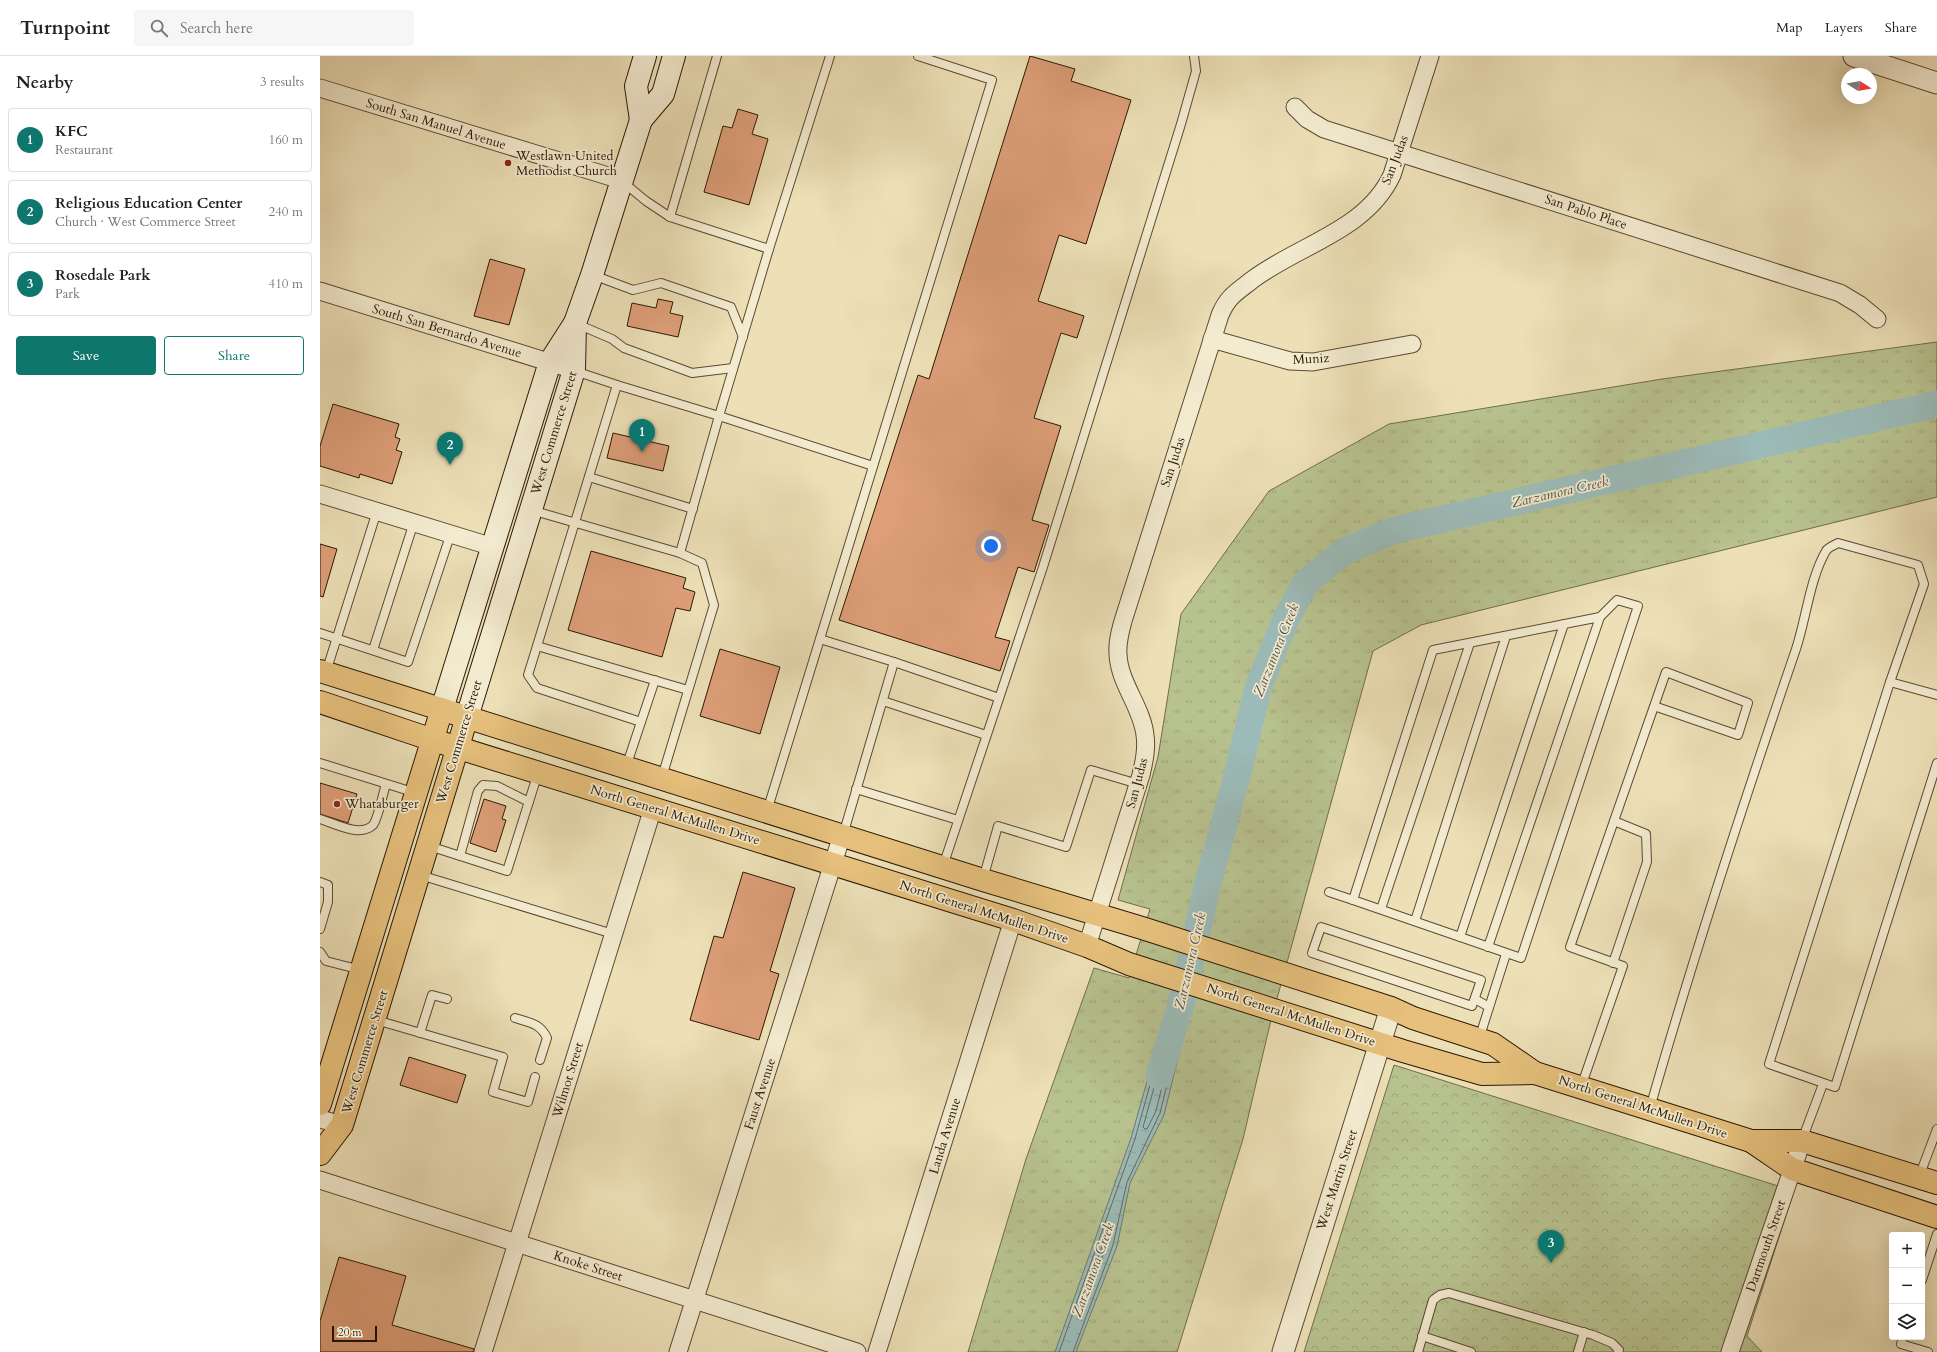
<!DOCTYPE html>
<meta charset="utf-8">
<style>
:root{--surface:#fff;--page:#f6f6f6;--text:#222;--muted:#767676;--line:#e0e0e0;--accent:#0f766e}
body{margin:0;font-family:Cardo,serif;background:var(--page);color:var(--text)}
.controls{position:absolute;right:12px;bottom:12px;display:grid;overflow:hidden;border-radius:4px;box-shadow:0 4px 16px #0002}
.controls button{width:36px;height:36px;display:grid;place-items:center;padding:0;border:0;border-bottom:1px solid var(--line);background:var(--surface);color:var(--text);font:20px sans-serif}
.compass{position:absolute;left:1521px;top:12px;width:36px;height:36px;border-radius:50%;background:var(--surface);box-shadow:0 4px 16px #0002;rotate:101deg}
.scale{position:absolute;left:12px;bottom:10px;width:45px;box-sizing:border-box;padding-left:4px;border:2px solid #2b1804;border-top:0;font-size:11px;line-height:14px;white-space:nowrap;color:#2b1804;-webkit-text-stroke:3px #f3ebd0;paint-order:stroke}
.you{position:absolute;left:671px;top:490px;width:14px;height:14px;margin:-10px;border:3px solid #fff;border-radius:50%;background:#1a73e8;box-shadow:0 0 0 6px #1a73e833}
.badge{display:grid;place-items:center;width:26px;height:26px;border-radius:50%;background:var(--accent);color:#fff;font-size:13px;font-weight:700}
.pin{position:absolute;translate:-50% -33px;filter:drop-shadow(0 1px 2px #0008)}
.pin::after{content:'';position:absolute;top:21px;width:14px;height:12px;background:inherit;clip-path:polygon(0 0,100% 0,50% 100%)}
.list{margin:0;padding:0;list-style:none}
h2{display:flex;justify-content:space-between;align-items:center;height:52px;margin:0;padding:0 16px;font-size:17px}
h2 small{font-size:13px;font-weight:400;color:var(--muted)}
.list li{display:grid;grid-template-columns:26px 1fr auto;gap:12px;align-items:center;box-sizing:border-box;height:64px;margin:0 8px 8px;padding:0 8px;border:1px solid var(--line);border-radius:4px}
.list b{display:block;font-size:15px;white-space:nowrap}
.list p{margin:0;font-size:13px;white-space:nowrap;color:var(--muted)}
.list em{font-size:13px;font-style:normal;color:var(--muted)}
.actions{display:flex;gap:8px;padding:12px 16px}
.actions a{flex:1;padding:9px 0;border:1px solid var(--accent);border-radius:4px;text-align:center;font-size:14px;color:var(--accent)}
.actions .main{background:var(--accent);color:#fff}
.icon{flex:none;width:22px;height:22px;fill:none;stroke:currentColor;stroke-width:2;stroke-linecap:round;stroke-linejoin:round}
.map{position:relative;flex:none;width:1617px;height:1296px;overflow:hidden}
header{display:flex;align-items:center;gap:24px;box-sizing:border-box;height:56px;padding:0 20px;background:var(--surface);border-bottom:1px solid var(--line)}
header strong{font-size:19px}
nav{display:flex;gap:22px;margin-inline-start:auto;font-size:14px}
.search{width:280px;height:36px;background:var(--page);display:flex;align-items:center;gap:10px;box-sizing:border-box;padding:0 14px;border-radius:4px;color:var(--muted);font-size:15px}
main{display:flex}
aside{flex:1;background:var(--surface)}
.map>svg:first-child{display:block}
.grass{fill:url(#grass-tufts);stroke:#716d4a}
.forest{fill:url(#forest-crowns);stroke:#716d4a}
.water{fill:url(#water-ripples);stroke:#6f7a70}
.lines{fill:none;stroke-linecap:round;stroke-linejoin:round}
.shore{stroke:#646a5e;stroke-width:1}
.river{stroke:#9cbbb8;stroke-width:27}
.building{fill:#de9f79;stroke:#2b1804}
.service-casing{stroke:#5c4a31;stroke-width:10}
.minor-casing{stroke:#5c4a31;stroke-width:19}
.tertiary-casing{stroke:#5c4a31;stroke-width:23}
.secondary-casing{stroke:#2b1804;stroke-width:24}
.primary-casing{stroke:#2b1804;stroke-width:24}
.service{stroke:#f3ebd0;stroke-width:8}
.minor{stroke:#f3ebd0;stroke-width:17}
.tertiary{stroke:#f3ebd0;stroke-width:21}
.secondary{stroke:#f3ebd0;stroke-width:22}
.primary{stroke:#e6c07c;stroke-width:22}
.poi-dot{fill:#8f2418;stroke:#f3ebd0;stroke-width:1.5}
.labels{text-anchor:middle;dominant-baseline:central;stroke-width:3.5;stroke-linejoin:round;paint-order:stroke}
.street-label{font-size:13px;fill:#2b1804;stroke:#f3ebd0}
.poi-label{font-size:13px;fill:#2b1804;stroke:#f3ebd0;text-anchor:start}
.water-label{font-size:14px;font-style:italic;fill:#535143;stroke:#f3ebd0}
</style>
<header>
<strong>Turnpoint</strong>
<div class="search"><svg class="icon" aria-label="search" viewBox="0 0 24 24"><circle cx="10" cy="10" r="6"/><path d="M15 15l6 6"/></svg>Search here</div>
<nav><a>Map</a><a>Layers</a><a>Share</a></nav>
</header>
<main>
<aside>
<h2>Nearby<small>3 results</small></h2>
<ul class="list">
<li><span class="badge">1</span><div><b>KFC</b><p>Restaurant</p></div><em>160 m</em></li>
<li><span class="badge">2</span><div><b>Religious Education Center</b><p>Church · West Commerce Street</p></div><em>240 m</em></li>
<li><span class="badge">3</span><div><b>Rosedale Park</b><p>Park</p></div><em>410 m</em></li>
</ul>
<div class="actions"><a class="main">Save</a><a>Share</a></div>
</aside>
<div class="map">
<svg width="1617" height="1296" viewBox="0 0 1617 1296">
<defs>
<pattern id="grass-tufts" width="24" height="20" patternUnits="userSpaceOnUse"><rect width="24" height="20" fill="#b7c28f"/><path d="M3 7l-1-3M5 7V3M7 7l1-3M15 17l-1-3M17 17v-4M19 17l1-3" fill="none" stroke="#9ea67a"/></pattern>
<pattern id="forest-crowns" width="20" height="18" patternUnits="userSpaceOnUse"><rect width="20" height="18" fill="#b7c28f"/><path d="M2 6a3 3 0 1 1 6 0M12 15a3 3 0 1 1 6 0" fill="none" stroke="#9ea67a"/></pattern>
<pattern id="water-ripples" width="26" height="14" patternUnits="userSpaceOnUse"><rect width="26" height="14" fill="#9cbbb8"/><path d="M2 4q2-2 4 0t4 0M15 11q2-2 4 0t4 0" fill="none" stroke="#87a09d"/></pattern>
</defs>
<rect width="100%" height="100%" fill="#ede0b7"/>
<filter id="stains"><feTurbulence type="fractalNoise" baseFrequency=".005" numOctaves="4"/><feColorMatrix values="0 0 0 0 .2 0 0 0 0 .09 0 0 0 0 .02 0 0 0 .5 -.17"/></filter>
<radialGradient id="worn" r=".72"><stop offset=".6" stop-color="#630" stop-opacity="0"/><stop offset="1" stop-color="#630" stop-opacity=".3"/></radialGradient>
<polygon class="grass" points="1617,286 1617,441 1101,569 1053,595 950,968 923,1083 857,1296 648,1296 706,1103 774,912 809,922 830,853 798,844 838,701 861,558 949,435 1069,368 1342,323"/>
<polygon class="forest" points="1074,1009 1474,1135 1427,1280 1442,1296 984,1296"/>
<polygon class="water" points="839,983 849,984 860,994 844,1059 810,1127 797,1190 756,1296 735,1296 811,1082"/>
<g class="lines">
<g class="shore">
<polygon points="847,995 850,998 836,1055 827,1073 825,1073 823,1071 844,996"/>
<polygon points="789,1177 790,1179 774,1224 772,1225 771,1223 786,1178"/>
<polyline points="739,1296 815,1083 841,989 847,988 855,996 840,1057 807,1126 793,1189 753,1296"/>
</g>
<polyline class="river" points="839,1020 861,948 888,827 917,720 938,632 965,565 986,526 1025,495 1075,474 1617,348"/>
</g>
<g class="building">
<polygon points="710,0 755,13 751,25 811,44 766,188 739,179 718,245 764,260 757,282 741,277 714,362 741,370 712,464 729,469 714,516 698,511 675,581 690,585 680,615 519,564 598,319 609,323"/>
<polygon points="418,53 438,59 432,78 448,83 429,149 384,136 403,70 412,72"/>
<polygon points="170,203 205,213 189,269 154,260"/>
<polygon points="338,243 353,246 350,257 363,260 358,281 307,270 312,247 336,252"/>
<polygon points="13,348 79,368 75,381 80,383 76,394 82,396 72,428 40,418 39,422 0,410 0,390"/>
<polygon points="293,377 349,390 343,415 287,402"/>
<polygon points="0,488 17,493 3,541 0,540"/>
<polygon points="271,495 366,522 363,532 375,536 370,555 356,552 342,601 248,574"/>
<polygon points="400,593 460,611 440,678 380,660"/>
<polygon points="0,727 37,738 28,767 0,758"/>
<polygon points="164,743 186,750 182,763 186,764 176,796 150,787"/>
<polygon points="423,816 475,832 450,915 459,918 439,984 370,964 394,880 403,882"/>
<polygon points="89,1001 146,1019 137,1047 80,1029"/>
<polygon points="19,1201 86,1220 72,1269 154,1293 153,1296 0,1296 0,1265"/>
</g>
<g class="lines">
<g class="service-casing">
<g id="service">
<polyline points="397,0 350,161 449,193 510,0"/>
<polyline points="303,126 326,145 350,161"/>
<polyline points="449,193 399,360 553,410"/>
<polyline points="273,219 313,234 341,227 411,251 423,281"/>
<polyline points="257,268 292,283 304,292 372,317 413,312"/>
<polyline points="255,315 297,329 217,590 368,634"/>
<polyline points="297,329 399,360 360,497"/>
<polyline points="269,421 373,453"/>
<polyline points="211,454 360,497 382,507 394,549 342,721"/>
<polygon points="1297,544 1318,550 1201,902 1033,844 1113,594 1280,561"/>
<polyline points="0,577 88,606 131,477"/>
<polyline points="500,583 574,606 523,779"/>
<polyline points="217,590 208,619 217,632 321,666"/>
<polyline points="53,594 94,466"/>
<polyline points="574,606 679,642"/>
<polyline points="6,616 57,455"/>
<polyline points="1570,626 1617,639"/>
<polyline points="563,645 666,679"/>
<polyline points="0,707 96,737"/>
<polyline points="306,711 335,624"/>
<polyline points="536,733 638,764"/>
<polyline points="447,755 672,24 598,0"/>
<path d="M 0,763 C 14,767 40,782 53,769 C 58,763 63,737 66,728"/>
<polyline points="109,790 187,815 218,717"/>
<polyline points="140,800 158,735 163,729 177,730 209,746"/>
<polyline points="623,810 723,511 861,68 876,15 874,0"/>
<polyline points="100,819 293,878"/>
<polyline points="663,823 678,770 746,791 771,714 818,728"/>
<polyline points="0,826 8,829 8,846 0,873"/>
<polyline points="1009,836 1033,844"/>
<polyline points="1061,853 1150,587"/>
<polyline points="1095,865 1186,580"/>
<polygon points="1001,871 1161,924 1152,950 992,897"/>
<polyline points="1140,881 1244,568"/>
<polyline points="1168,891 1280,561"/>
<polyline points="0,896 6,905 41,914"/>
<polyline points="1293,907 1327,806 1326,778 1294,765"/>
<polyline points="1155,943 1169,951"/>
<path d="M 195,962 C 210,967 220,967 227,982 L 220,1004"/>
<polyline points="56,964 183,1001 173,1036 208,1046 215,1021"/>
<polyline points="100,977 112,939 127,943"/>
<polyline points="1159,983 1186,898"/>
<polyline points="1261,1031 1303,910 1250,891 1346,616 1428,647 1418,679 1334,650"/>
<path d="M 1330,1052 C 1374,898 1424,745 1476,593 C 1486,563 1490,522 1506,495 C 1508,491 1515,489 1518,487 L 1598,509 L 1604,528 L 1570,626 L 1449,1008 L 1515,1031 L 1617,707"/>
<polyline points="1482,1084 1503,1028"/>
<polyline points="1599,1121 1617,1073"/>
<polyline points="1602,1224 1617,1178"/>
<polyline points="1102,1280 1151,1296"/>
<polyline points="1583,1281 1581,1288 1608,1296"/>
<polyline points="1098,1296 1113,1244 1120,1239 1129,1237 1273,1279 1292,1287 1299,1294 1298,1296"/>
<polyline points="1258,1296 1264,1276"/>
</g>
</g>
<g class="minor-casing">
<g id="minor">
<polyline points="0,32 301,124"/>
<polyline points="975,51 987,63 1004,73 1520,237 1540,249 1557,263"/>
<polyline points="0,235 254,314"/>
<polyline points="892,283 970,305 993,306 1092,288"/>
<polyline points="0,438 173,491"/>
<path d="M 767,890 L 821,719 C 824,706 827,693 825,679 C 822,651 799,627 798,598 C 797,587 800,576 803,565 L 900,259 C 908,240 917,236 932,224 C 978,189 1046,175 1072,119 L 1110,0"/>
<polyline points="0,1063 22,1069"/>
<polyline points="0,1124 537,1296"/>
<polyline points="163,1296 333,752"/>
<polyline points="358,1296 522,779"/>
<polyline points="557,1296 693,864"/>
<polyline points="1410,1296 1482,1085"/>
</g>
</g>
<g class="tertiary-casing">
<g id="tertiary">
<polyline points="1534,0 1617,27"/>
<polyline points="963,1296 1071,952"/>
</g>
</g>
<g class="secondary-casing">
<g id="secondary">
<polyline points="321,64 316,30 325,0"/>
<polyline points="122,653 230,306 255,267 272,219 321,64 343,38 354,0"/>
<polyline points="147,661 254,314 255,267"/>
</g>
</g>
<g class="primary-casing">
<g id="primary">
<polyline points="0,615 663,824 822,872 1071,952 1093,962 1173,988 1215,1017 1431,1085 1472,1113 1617,1161"/>
<polyline points="0,646 113,684 693,864 767,890 809,908 1083,995 1162,1018 1215,1017"/>
<polyline points="0,1048 122,653"/>
<polyline points="1431,1085 1482,1085 1617,1127"/>
<polyline points="0,1098 22,1069 147,661"/>
</g>
</g>
<use href="#service" class="service"/>
<use href="#minor" class="minor"/>
<use href="#tertiary" class="tertiary"/>
<use href="#secondary" class="secondary"/>
<use href="#primary" class="primary"/>
</g>
<g class="poi-dot">
<circle cx="188" cy="107" r="4"/>
<circle cx="17" cy="748" r="4"/>
</g>
<g class="labels">
<g class="street-label">
<text transform="translate(116 68) rotate(17)">South San Manuel Avenue</text>
<text transform="translate(1075 104) rotate(-69)">San Judas</text>
<text transform="translate(1266 156) rotate(18)">San Pablo Place</text>
<text transform="translate(127 275) rotate(17)">South San Bernardo Avenue</text>
<text transform="translate(991 303) rotate(-3)">Muniz</text>
<text transform="translate(234 377) rotate(-73)">West Commerce Street</text>
<text transform="translate(853 406) rotate(-72)">San Judas</text>
<text transform="translate(139 686) rotate(-73)">West Commerce Street</text>
<text transform="translate(817 727) rotate(-75)">San Judas</text>
<text transform="translate(355 759) rotate(17)">North General McMullen Drive</text>
<text transform="translate(664 856) rotate(18)">North General McMullen Drive</text>
<text transform="translate(971 959) rotate(18)">North General McMullen Drive</text>
<text transform="translate(45 996) rotate(-73)">West Commerce Street</text>
<text transform="translate(248 1024) rotate(-73)">Wilmot Street</text>
<text transform="translate(440 1038) rotate(-72)">Faust Avenue</text>
<text transform="translate(1323 1051) rotate(18)">North General McMullen Drive</text>
<text transform="translate(625 1080) rotate(-73)">Landa Avenue</text>
<text transform="translate(1017 1124) rotate(-72)">West Martin Street</text>
<text transform="translate(1446 1190) rotate(-71)">Dartmouth Street</text>
<text transform="translate(268 1210) rotate(18)">Knoke Street</text>
</g>
<g class="poi-label">
<text x="196" y="100">Westlawn United<tspan x="196" dy="15">Methodist Church</tspan></text>
<text x="25" y="748">Whataburger</text>
</g>
<g class="water-label">
<text transform="translate(1240 436) rotate(-13)">Zarzamora Creek</text>
<text transform="translate(956 594) rotate(-68)">Zarzamora Creek</text>
<text transform="translate(870 905) rotate(-77)">Zarzamora Creek</text>
<text transform="translate(773 1214) rotate(-70)">Zarzamora Creek</text>
</g>
</g>
<rect width="100%" height="100%" filter="url(#stains)"/>
<rect width="100%" height="100%" fill="url(#worn)"/>
</svg>
<div class="controls">
<button>+</button>
<button>−</button>
<button><svg class="icon" aria-label="layers" viewBox="0 0 24 24"><path d="M12 4l9 5-9 5-9-5zM3 14l9 5 9-5"/></svg></button>
</div>
<svg class="compass" viewBox="-18 -18 36 36"><path d="M0-13l5 13h-10z" fill="#e53935"/><path d="M0 13l5-13h-10z" fill="#767676"/></svg>
<div class="scale">20 m</div>
<div class="you"></div>
<div class="pin badge" style="left:322px;top:396px">1</div>
<div class="pin badge" style="left:130px;top:409px">2</div>
<div class="pin badge" style="left:1231px;top:1207px">3</div>
</div>
</main>
